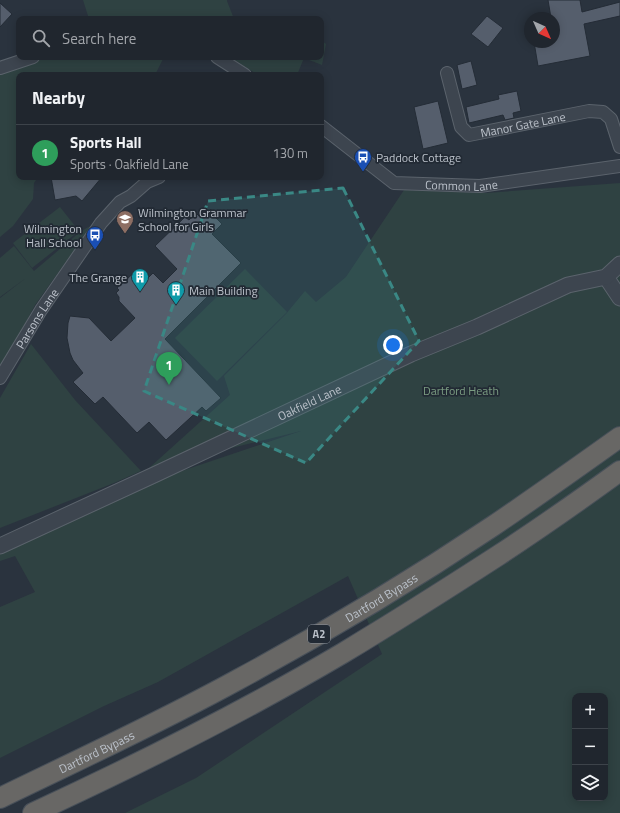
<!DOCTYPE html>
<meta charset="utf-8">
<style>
:root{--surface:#20262e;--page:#282e36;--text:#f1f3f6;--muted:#a2a5aa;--line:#3d434a;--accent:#0b8043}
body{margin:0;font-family:"Titillium Web",sans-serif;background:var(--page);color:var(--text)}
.controls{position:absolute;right:12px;bottom:12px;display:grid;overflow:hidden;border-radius:8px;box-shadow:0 2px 10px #0003}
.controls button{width:36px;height:36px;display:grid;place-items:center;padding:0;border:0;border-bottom:1px solid var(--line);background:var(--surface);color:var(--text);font:20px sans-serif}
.compass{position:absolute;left:524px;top:12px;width:36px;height:36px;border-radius:50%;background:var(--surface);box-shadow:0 2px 10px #0003;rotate:135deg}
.you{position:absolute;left:393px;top:345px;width:14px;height:14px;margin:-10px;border:3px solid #fff;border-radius:50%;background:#1a73e8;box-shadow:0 0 0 6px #1a73e833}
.badge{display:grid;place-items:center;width:26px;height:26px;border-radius:50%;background:var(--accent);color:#fff;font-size:13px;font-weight:700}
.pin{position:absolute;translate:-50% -33px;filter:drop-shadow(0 1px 2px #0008)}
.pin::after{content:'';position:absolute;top:21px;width:14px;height:12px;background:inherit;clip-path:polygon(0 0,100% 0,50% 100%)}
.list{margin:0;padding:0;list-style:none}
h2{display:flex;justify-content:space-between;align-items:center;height:52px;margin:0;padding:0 16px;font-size:17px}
h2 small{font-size:13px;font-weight:400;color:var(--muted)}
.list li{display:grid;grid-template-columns:26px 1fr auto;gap:12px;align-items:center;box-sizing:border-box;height:56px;padding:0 16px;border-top:1px solid var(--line)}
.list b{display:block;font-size:15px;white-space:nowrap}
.list p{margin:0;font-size:13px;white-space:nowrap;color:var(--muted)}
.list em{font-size:13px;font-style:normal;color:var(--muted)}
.icon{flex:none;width:22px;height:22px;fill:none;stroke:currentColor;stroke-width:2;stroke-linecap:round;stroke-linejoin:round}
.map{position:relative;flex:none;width:620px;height:813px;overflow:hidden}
.search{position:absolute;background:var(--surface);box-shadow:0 2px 10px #0003;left:16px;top:16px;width:308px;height:44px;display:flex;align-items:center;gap:10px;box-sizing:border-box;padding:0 14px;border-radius:8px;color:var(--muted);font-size:15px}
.panel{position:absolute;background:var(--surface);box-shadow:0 2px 10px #0003;left:16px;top:72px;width:308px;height:108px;border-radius:8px}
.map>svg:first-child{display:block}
.green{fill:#2f4242;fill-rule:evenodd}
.building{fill:#555e6c;stroke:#242c36}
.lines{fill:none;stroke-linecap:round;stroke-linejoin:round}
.minor-casing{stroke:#5b636c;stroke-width:14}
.tertiary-casing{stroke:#5b636c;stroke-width:17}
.trunk-casing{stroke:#485059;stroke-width:22}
.minor{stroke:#3d454f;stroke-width:12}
.tertiary{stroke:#3d454f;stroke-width:15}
.trunk{stroke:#686765;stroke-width:20}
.marked{fill:#3a8885;fill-opacity:0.2;stroke:#3a8885;stroke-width:3;stroke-dasharray:8 5;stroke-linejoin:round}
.labels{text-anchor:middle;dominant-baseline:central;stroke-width:3.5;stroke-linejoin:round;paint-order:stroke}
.shield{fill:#222a34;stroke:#8c939c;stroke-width:1}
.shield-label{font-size:11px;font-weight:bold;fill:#bac0c9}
.street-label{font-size:12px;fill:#bac0c9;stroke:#222a34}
.poi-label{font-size:12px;fill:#bac0c9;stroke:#222a34;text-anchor:start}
.park-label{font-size:12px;fill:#7b9c82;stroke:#222a34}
</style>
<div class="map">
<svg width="620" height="813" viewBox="0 0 620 813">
<rect width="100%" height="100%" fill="#2a333e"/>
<g class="green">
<polygon points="83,0 227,0 227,1 234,19 89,19"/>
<polygon points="321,40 326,44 322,65 304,58 297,75 258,75 230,57 321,57"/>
<polygon points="47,57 164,57 155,75 19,75 19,177 38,177 34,183 33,199 13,226 0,237 0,71"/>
<path d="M 620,183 L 620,813 L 125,813 L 196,778 L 382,654 L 348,576 L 158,682 L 104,706 L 0,758 L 0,607 L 35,592 L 15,556 L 0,561 L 0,554 L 82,514 L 158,479 L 301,431 L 149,468 L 230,395 L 224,376 L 286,314 L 305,291 L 316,302 L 346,277 L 404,190 L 486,193 ZM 575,696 L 605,696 L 605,798 L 575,798 Z"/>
<polygon points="60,207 79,231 32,268 13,243"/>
<polygon points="90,226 78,245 35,305 0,371 0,298 26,278 0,297 0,258 14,246 34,271 80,232"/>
<polygon points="245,269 287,312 217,381 175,338"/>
<polygon points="31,344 75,400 141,471 114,483 0,528 0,398"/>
</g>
<g class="building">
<polygon points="548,0 580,0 582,12 620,2 620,16 584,24 590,56 538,66 534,42 554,42 554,18 551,18"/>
<polygon points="0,3 12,14 0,27"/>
<polygon points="487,16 503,28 488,47 471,34"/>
<polygon points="471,61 477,85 462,89 457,65"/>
<polygon points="517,91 521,111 513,113 514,118 505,120 503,115 469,123 466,107 499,99 498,95"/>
<polygon points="438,101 448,143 423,149 414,107"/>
<polygon points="51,177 102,177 82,201 76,196 55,200"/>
<polygon points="207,209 222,224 212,234 241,263 165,339 221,398 206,411 202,407 166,440 149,422 137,433 103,397 95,404 73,382 83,373 73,360 70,353 67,338 68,323 70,316 89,318 111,341 135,318 119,301 119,297 116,293 119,290 117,288 138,269 148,278 153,273 163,283 177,269 155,246 185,217 189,220 196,213 199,216"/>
</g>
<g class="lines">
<g class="minor-casing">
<g id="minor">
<polyline points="217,57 245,75"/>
<polyline points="0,68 33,57"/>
<path id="s1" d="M 447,73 L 461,127 L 469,135 L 589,111 L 603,112 L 611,119 L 620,147"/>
<path id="s2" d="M 321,126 L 394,183 L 480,186 L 620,166"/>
<path id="s3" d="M 0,378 L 41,310 L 101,223 L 120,202 L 131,196 L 147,182 L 159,177"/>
</g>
</g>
<g class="tertiary-casing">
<g id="tertiary">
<polyline points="606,277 620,298"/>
<path id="s4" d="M 0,546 L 156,474 L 411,354 L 477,327 L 568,285 L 606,277 L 620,264"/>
</g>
</g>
<g class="trunk-casing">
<g id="trunk">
<path id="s5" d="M 0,798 C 80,759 161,722 239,679 C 326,632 411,581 493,526 C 536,497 578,467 620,437"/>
<path d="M 33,813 C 139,764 243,712 343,653 C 396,621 448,588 499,555 C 540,528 580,500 620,471"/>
</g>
</g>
<use href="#minor" class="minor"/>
<use href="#tertiary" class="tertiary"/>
<use href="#trunk" class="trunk"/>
</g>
<path class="marked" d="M 343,188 L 419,341 L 306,463 L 144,391 L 208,201 Z"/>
<defs>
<g id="bus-pin" transform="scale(0.9)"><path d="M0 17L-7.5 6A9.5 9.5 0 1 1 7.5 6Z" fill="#1a4fb4" stroke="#222a34"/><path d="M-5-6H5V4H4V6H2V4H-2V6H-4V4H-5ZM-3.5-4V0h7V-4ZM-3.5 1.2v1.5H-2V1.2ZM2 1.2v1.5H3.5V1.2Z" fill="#fff"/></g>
<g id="school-pin" transform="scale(0.9)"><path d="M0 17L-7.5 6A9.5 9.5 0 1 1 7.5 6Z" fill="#8d6e63" stroke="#222a34"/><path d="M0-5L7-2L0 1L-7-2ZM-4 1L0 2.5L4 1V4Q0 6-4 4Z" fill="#fff"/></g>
<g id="building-pin" transform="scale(0.9)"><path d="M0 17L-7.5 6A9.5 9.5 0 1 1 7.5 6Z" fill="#0f9aa8" stroke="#222a34"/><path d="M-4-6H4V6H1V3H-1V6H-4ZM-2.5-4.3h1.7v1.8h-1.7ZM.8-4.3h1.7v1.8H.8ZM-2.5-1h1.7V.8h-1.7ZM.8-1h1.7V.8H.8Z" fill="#fff"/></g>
</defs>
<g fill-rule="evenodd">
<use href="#bus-pin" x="363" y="157"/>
<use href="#school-pin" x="125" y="219"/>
<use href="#bus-pin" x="95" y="235"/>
<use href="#building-pin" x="140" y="277"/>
<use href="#building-pin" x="176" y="290"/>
</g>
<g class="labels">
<rect class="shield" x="308" y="625" width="22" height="18" rx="3"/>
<g class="shield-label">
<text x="319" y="634">A2</text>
</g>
<g class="street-label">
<text stroke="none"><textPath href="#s1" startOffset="122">Manor Gate Lane</textPath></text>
<text stroke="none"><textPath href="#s2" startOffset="160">Common Lane</textPath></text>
<text stroke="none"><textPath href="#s3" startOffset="70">Parsons Lane</textPath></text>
<text stroke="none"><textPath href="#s4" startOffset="341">Oakfield Lane</textPath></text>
<text stroke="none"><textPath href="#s5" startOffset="431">Dartford Bypass</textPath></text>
<text stroke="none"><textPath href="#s5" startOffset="107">Dartford Bypass</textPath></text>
</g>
<g class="poi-label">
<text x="376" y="157">Paddock Cottage</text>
<text x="138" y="212">Wilmington Grammar<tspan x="138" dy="14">School for Girls</tspan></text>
<text x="82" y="228" text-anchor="end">Wilmington<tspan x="82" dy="14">Hall School</tspan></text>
<text x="127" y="277" text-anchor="end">The Grange</text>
<text x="189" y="290">Main Building</text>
</g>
<g class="park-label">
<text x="461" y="390">Dartford Heath</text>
</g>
</g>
</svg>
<div class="controls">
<button>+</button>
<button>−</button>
<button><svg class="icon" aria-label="layers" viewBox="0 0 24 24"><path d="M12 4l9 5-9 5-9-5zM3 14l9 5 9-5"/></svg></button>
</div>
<svg class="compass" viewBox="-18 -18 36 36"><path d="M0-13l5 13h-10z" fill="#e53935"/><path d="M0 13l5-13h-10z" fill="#a2a5aa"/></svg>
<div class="you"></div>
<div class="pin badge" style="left:169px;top:385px;background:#2e9e5b">1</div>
<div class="search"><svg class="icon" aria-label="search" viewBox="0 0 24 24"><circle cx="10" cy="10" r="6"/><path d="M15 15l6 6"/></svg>Search here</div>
<section class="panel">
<h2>Nearby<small></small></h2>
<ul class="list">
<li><span class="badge" style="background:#2e9e5b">1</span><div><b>Sports Hall</b><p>Sports · Oakfield Lane</p></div><em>130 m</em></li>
</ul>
</section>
</div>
